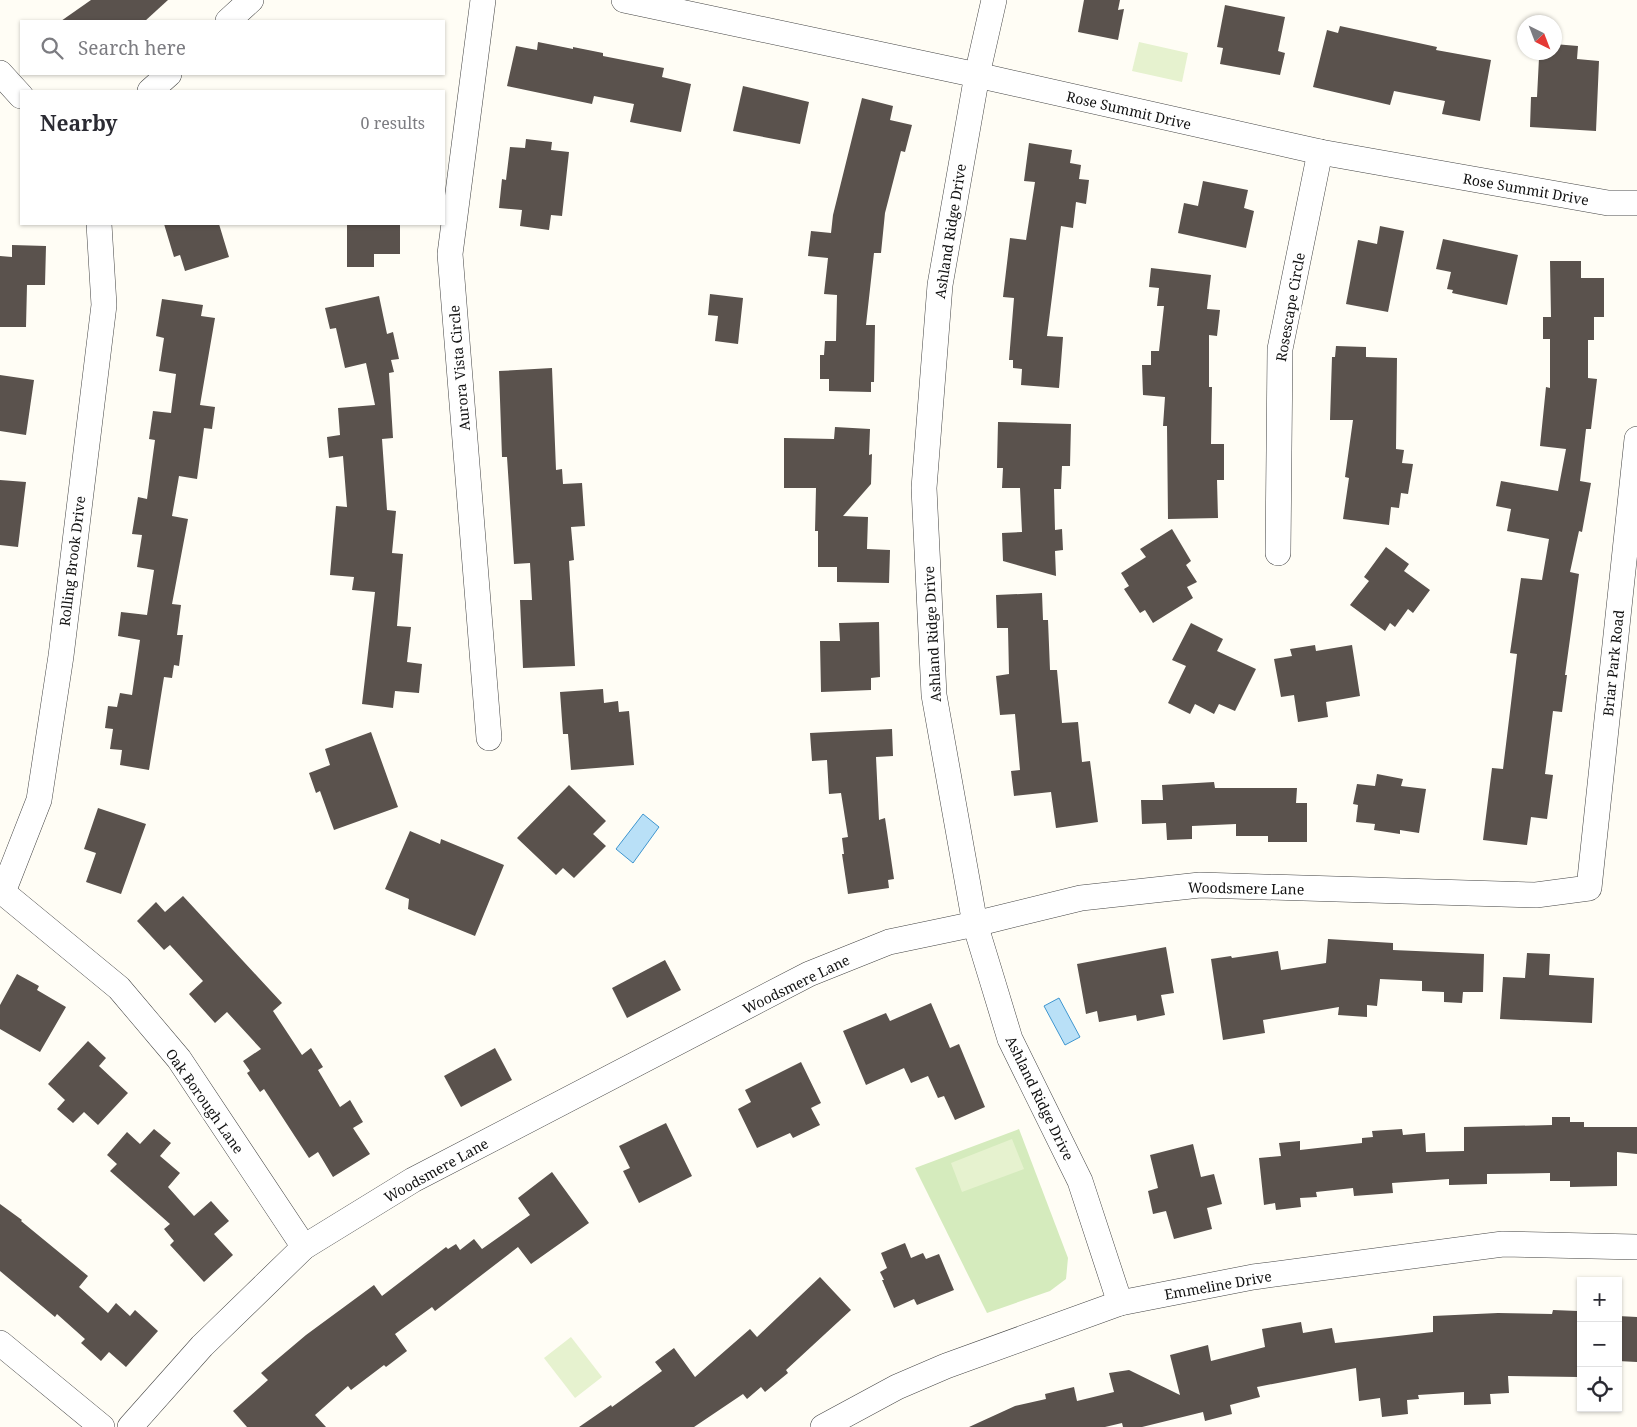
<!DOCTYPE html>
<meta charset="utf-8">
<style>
:root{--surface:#fff;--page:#f2f2f3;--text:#2b2b33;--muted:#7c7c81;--line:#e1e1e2}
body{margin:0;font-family:"Noto Serif",serif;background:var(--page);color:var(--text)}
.controls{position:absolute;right:15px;bottom:15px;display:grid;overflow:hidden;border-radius:0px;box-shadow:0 1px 4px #0004}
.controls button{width:45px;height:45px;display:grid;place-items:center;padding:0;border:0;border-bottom:1px solid var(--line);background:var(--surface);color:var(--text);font:25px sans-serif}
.compass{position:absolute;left:1517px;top:15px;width:45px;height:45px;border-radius:50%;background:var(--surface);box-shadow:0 1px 4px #0004;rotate:138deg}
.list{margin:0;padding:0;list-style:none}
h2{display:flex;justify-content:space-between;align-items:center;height:65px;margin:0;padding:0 20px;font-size:21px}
h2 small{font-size:16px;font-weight:400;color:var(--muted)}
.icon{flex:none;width:28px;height:28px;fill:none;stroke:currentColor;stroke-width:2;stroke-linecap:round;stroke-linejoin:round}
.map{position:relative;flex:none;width:1637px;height:1427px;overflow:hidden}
.search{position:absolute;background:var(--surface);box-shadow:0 1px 4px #0004;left:20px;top:20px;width:425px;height:55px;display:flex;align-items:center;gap:12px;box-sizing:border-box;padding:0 18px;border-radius:0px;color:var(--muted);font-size:19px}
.panel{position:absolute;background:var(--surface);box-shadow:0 1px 4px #0004;left:20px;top:90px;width:425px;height:135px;border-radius:0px}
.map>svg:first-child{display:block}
.green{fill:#d5ebbd}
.pitch{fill:#e6f2cf}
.water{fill:#b9e0f7;stroke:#3f96cf}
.building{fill:#5a524d}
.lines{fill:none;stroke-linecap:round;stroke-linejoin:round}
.minor-casing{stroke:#444;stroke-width:26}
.minor{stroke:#fff;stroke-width:25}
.labels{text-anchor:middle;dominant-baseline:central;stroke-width:5;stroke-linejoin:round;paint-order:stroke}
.street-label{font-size:14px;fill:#111;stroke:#fff}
</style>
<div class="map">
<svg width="1637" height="1427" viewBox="0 0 1637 1427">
<rect width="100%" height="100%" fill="#fffdf5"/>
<polygon class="green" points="1019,1129 1068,1258 1066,1279 1050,1291 987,1313 915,1168"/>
<g class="pitch">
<polygon points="1139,42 1188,53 1182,82 1132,71"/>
<polygon points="1012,1139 1024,1169 962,1192 951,1163"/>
<polygon points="571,1337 602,1377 575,1398 544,1358"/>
</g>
<g class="water">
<polygon points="643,814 659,827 633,863 616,849"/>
<polygon points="1059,998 1080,1037 1065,1045 1044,1006"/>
</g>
<g class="building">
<polygon points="91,0 168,0 145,21 61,21"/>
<polygon points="1084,0 1120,0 1118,10 1124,9 1118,40 1078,32"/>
<polygon points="1225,5 1285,17 1278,51 1285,53 1280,75 1220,64 1223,48 1217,47"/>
<polygon points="1340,26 1437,47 1436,50 1491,60 1480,121 1442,114 1445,101 1394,91 1390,105 1313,87 1327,30 1338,33"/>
<polygon points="538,42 573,49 573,47 603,53 603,56 664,68 662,77 691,84 681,132 630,122 634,104 594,96 592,104 507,86 516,46 537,50"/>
<polygon points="1554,44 1578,46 1577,59 1599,61 1596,131 1530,127 1531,97 1537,97 1539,58 1547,58 1547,52 1554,52"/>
<polygon points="743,86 809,102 800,144 733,131"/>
<polygon points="862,98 893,106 890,120 912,125 905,152 901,151 885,213 881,253 874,253 866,325 875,325 874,382 871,382 871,392 829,391 829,379 820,379 820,355 824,355 825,341 836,341 837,295 824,294 828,258 808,256 811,231 831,233 833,215"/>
<polygon points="526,139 552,142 551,150 569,152 562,216 551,215 549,230 520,226 522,210 499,208 502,179 506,180 510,147 525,148"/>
<polygon points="1029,143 1072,150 1070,163 1081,165 1079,179 1089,180 1086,204 1076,202 1073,228 1061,226 1047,336 1063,337 1059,388 1021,385 1022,369 1013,368 1013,360 1009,360 1014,298 1003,297 1010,238 1026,240 1035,182 1024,181"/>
<polygon points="1203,181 1248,190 1244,208 1254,211 1246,248 1178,233 1184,203 1198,206"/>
<polygon points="164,224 219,224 229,257 185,271 180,255 174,257"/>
<polygon points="347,224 400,224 400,254 374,254 374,267 347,267"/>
<polygon points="1380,226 1404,231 1388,312 1346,304 1358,240 1377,244"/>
<polygon points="1443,239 1518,255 1507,305 1452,293 1453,290 1447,289 1451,272 1436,269"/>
<polygon points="12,245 46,246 45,285 27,285 26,327 0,327 0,256 12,257"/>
<polygon points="1550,261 1581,261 1581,278 1604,278 1604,317 1594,317 1594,340 1588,340 1588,378 1597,379 1591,429 1586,429 1580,481 1591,483 1582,532 1579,531 1570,572 1579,574 1565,675 1567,675 1562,712 1553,711 1545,774 1553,775 1547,819 1531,817 1527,845 1483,840 1492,768 1503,769 1517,654 1510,653 1521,578 1542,580 1549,539 1507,531 1511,509 1496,506 1501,481 1558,491 1566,449 1540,446 1546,387 1550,388 1550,339 1543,339 1543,317 1551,317"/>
<polygon points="1151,268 1211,275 1207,309 1220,310 1217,336 1209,335 1209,387 1212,387 1211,444 1224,444 1224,480 1217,480 1218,518 1168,519 1167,426 1163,426 1165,397 1143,395 1142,365 1151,365 1151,351 1159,351 1164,306 1157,306 1159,288 1149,287"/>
<polygon points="710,294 743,298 738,344 715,341 718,316 708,315"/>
<polygon points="379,296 387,334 393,332 399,359 391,360 394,372 389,373 393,438 382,439 387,510 396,511 392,553 403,554 397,626 411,627 407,662 422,664 419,693 395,691 393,708 362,704 375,592 352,590 354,577 330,575 336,506 347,507 343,456 329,458 327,437 340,435 338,408 375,405 366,363 345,368 336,328 330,329 325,308"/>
<polygon points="162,299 203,305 201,316 215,318 200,405 215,407 212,429 204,428 197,479 179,476 172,516 188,519 172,604 181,605 177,635 183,635 179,666 174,665 172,678 164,677 149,770 120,765 122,750 110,749 113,729 105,728 108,706 117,707 120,693 132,695 140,640 118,636 121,612 147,615 154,570 137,567 142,535 132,534 138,497 147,499 155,440 149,439 153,411 171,413 176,374 159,371 164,338 156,336"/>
<polygon points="1336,346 1366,347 1366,357 1397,358 1396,449 1404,450 1402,463 1413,464 1408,494 1401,493 1399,508 1391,507 1389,525 1343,519 1349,478 1345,477 1353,420 1330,420 1332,357 1335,357"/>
<polygon points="552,368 556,470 562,469 563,484 582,483 585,526 571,527 574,560 569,561 575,666 523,668 520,600 532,600 530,563 514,564 507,457 502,457 499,371"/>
<polygon points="0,375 34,380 26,435 0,431"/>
<polygon points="998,422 1071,424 1070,466 1062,466 1061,489 1054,489 1055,530 1062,529 1063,550 1055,551 1056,576 1003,561 1002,533 1022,532 1020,488 1002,488 1003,468 997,468"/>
<polygon points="835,427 870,429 869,455 872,454 871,484 843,516 868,517 867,549 890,550 889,583 837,582 837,567 818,567 818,531 815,531 816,488 784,488 784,438 834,439"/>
<polygon points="0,480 26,482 18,547 0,545"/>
<polygon points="1172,529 1191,561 1186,565 1197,582 1187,587 1193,598 1153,623 1145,610 1140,613 1124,589 1129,586 1121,573 1146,557 1140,549"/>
<polygon points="1386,547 1409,564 1404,571 1430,590 1413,613 1408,609 1395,627 1390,623 1385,631 1350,605 1369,581 1364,577"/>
<polygon points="1042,593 1043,620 1048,620 1050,670 1057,670 1062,723 1078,722 1082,762 1090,761 1098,822 1056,828 1051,792 1014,796 1011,771 1020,770 1015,714 1000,715 996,676 1009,674 1008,628 997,628 996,595"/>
<polygon points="879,622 880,677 871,678 871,690 821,692 820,641 840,641 839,623"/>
<polygon points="1191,623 1223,639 1217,651 1256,669 1235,711 1219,704 1214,714 1195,704 1190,714 1168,703 1186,666 1172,660"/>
<polygon points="1315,645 1316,651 1352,645 1360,696 1326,702 1328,717 1298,722 1294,695 1281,697 1274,659 1292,656 1290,649"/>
<polygon points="603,689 604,703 618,701 619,712 629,711 634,765 571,770 568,734 563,734 560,692"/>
<polygon points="892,729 893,756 876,757 879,820 885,818 894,879 888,880 889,888 848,894 842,854 844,854 842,838 848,837 841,793 829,794 827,760 812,761 810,733"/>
<polygon points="371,732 398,807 334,830 320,791 316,793 309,773 330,765 325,749"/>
<polygon points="1377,774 1403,779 1401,786 1426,789 1419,833 1400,830 1400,834 1374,830 1375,824 1356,822 1358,805 1353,804 1357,784 1375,786"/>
<polygon points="1214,782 1215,788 1297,788 1296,803 1307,803 1307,842 1268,842 1268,836 1236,836 1236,824 1192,826 1192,839 1167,840 1166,823 1142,824 1141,800 1163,800 1162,785"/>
<polygon points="569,785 606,821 593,834 606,846 574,878 563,868 556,875 517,838"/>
<polygon points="98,808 146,824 121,894 86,882 96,853 84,849"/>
<polygon points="410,831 440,844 441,839 504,865 475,936 408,909 409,899 385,889"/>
<polygon points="183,896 282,1003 273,1011 302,1055 311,1048 323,1067 318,1070 340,1107 350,1100 363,1122 353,1128 370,1154 333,1177 318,1152 309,1158 264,1089 260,1092 247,1073 250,1071 243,1061 261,1049 227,1012 215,1023 189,994 203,981 170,945 164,950 137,921 156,902 165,912"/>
<polygon points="1328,939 1393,943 1393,950 1484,954 1483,992 1463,992 1462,1003 1444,1002 1444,992 1422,991 1422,981 1380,979 1377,1006 1367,1005 1367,1017 1338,1015 1339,1007 1263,1020 1265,1033 1223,1040 1211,959 1231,956 1232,958 1278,951 1281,970 1326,963"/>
<polygon points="1166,947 1174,993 1161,995 1165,1015 1137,1021 1136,1015 1099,1022 1097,1011 1086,1014 1077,964"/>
<polygon points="1527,953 1550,954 1549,975 1594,978 1592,1023 1500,1019 1503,977 1525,978"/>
<polygon points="665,960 681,990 627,1018 612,988"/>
<polygon points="17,974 39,986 37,990 66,1007 40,1052 0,1029 0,1005"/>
<polygon points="931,1003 950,1048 959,1044 985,1107 955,1120 944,1096 938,1098 928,1076 911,1083 904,1068 866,1085 843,1031 886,1013 890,1021"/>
<polygon points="88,1041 106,1058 99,1066 128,1093 98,1125 84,1112 73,1123 57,1109 65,1100 48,1084"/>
<polygon points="495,1048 512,1080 461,1107 444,1076"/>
<polygon points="801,1062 821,1103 811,1108 820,1125 793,1138 790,1133 757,1148 738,1109 751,1102 745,1090"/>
<polygon points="1552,1117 1570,1117 1570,1122 1584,1122 1584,1127 1637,1127 1637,1154 1617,1152 1617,1186 1570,1187 1570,1181 1550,1181 1550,1173 1487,1174 1487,1184 1449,1185 1449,1179 1392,1183 1393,1193 1354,1196 1353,1188 1316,1192 1317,1197 1300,1198 1301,1207 1276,1210 1275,1203 1264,1205 1259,1158 1281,1156 1279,1143 1300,1141 1300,1150 1362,1143 1362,1138 1373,1137 1372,1131 1402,1129 1403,1135 1425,1133 1426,1152 1464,1151 1464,1127 1552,1125"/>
<polygon points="666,1123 692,1176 639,1203 623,1171 630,1168 619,1146"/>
<polygon points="154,1129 171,1143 160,1156 180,1173 168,1187 194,1216 211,1201 229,1221 214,1234 233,1255 204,1282 170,1245 174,1241 164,1229 170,1224 110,1171 117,1164 107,1155 127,1132 140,1144"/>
<polygon points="1193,1144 1201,1177 1214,1174 1222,1204 1207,1208 1212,1229 1174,1239 1166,1211 1153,1214 1148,1191 1158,1188 1150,1155"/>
<polygon points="552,1172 589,1223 531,1264 518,1247 435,1311 432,1307 395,1334 407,1351 386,1367 384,1365 351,1390 348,1386 315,1415 326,1427 247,1427 233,1411 268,1380 261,1373 306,1335 374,1285 382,1296 446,1247 448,1249 456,1244 460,1250 474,1239 482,1249 530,1215 518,1198"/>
<polygon points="0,1204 22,1220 21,1221 88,1276 79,1287 108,1313 116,1303 130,1316 135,1310 158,1331 126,1367 109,1352 101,1361 81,1343 85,1339 57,1314 55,1317 0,1271"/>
<polygon points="905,1243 911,1258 923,1253 926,1259 939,1254 954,1290 917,1305 914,1299 894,1308 882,1280 884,1280 880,1272 887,1268 881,1253"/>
<polygon points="820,1277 851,1310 786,1370 788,1373 765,1392 761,1387 747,1399 743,1394 694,1427 579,1427 611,1405 612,1407 662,1371 655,1362 674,1348 695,1377 750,1329 757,1337"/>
<polygon points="1553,1310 1578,1311 1578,1329 1581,1329 1579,1377 1508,1376 1509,1393 1490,1394 1491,1404 1464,1405 1464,1392 1418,1395 1419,1399 1407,1400 1408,1414 1382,1417 1380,1398 1359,1401 1356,1368 1257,1387 1260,1397 1230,1405 1232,1414 1205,1421 1203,1412 1142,1427 1123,1427 1122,1423 1105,1427 969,1427 1015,1406 1046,1399 1045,1394 1074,1387 1077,1401 1114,1392 1109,1373 1129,1370 1180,1395 1170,1355 1208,1345 1211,1361 1265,1347 1262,1329 1301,1322 1303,1333 1332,1328 1335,1343 1433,1332 1433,1316 1498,1313 1552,1314"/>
<polygon points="1618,1316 1637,1317 1637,1362 1618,1361"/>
</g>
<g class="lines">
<g class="minor-casing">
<g id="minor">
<polyline points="483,0 450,254 489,738"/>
<polyline points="624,0 977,75 1320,152 1608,203 1637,203"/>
<polyline points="994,0 977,75 940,285 924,488 934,695 975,924 993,983 1010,1039 1080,1181 1120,1303"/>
<polyline points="228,21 251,0"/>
<polyline points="0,73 21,96"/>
<polyline points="150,91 169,74"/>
<polyline points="1278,553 1280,349 1320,152"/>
<polyline points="0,890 119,988 179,1059 304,1247"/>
<polyline points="3,892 39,800 61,656 104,305 99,224"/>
<polyline points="0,1343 102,1427"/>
<polyline points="130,1427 202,1346 304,1247 413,1180 809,974 889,942 975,924 1081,898 1200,885 1536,895 1589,888 1637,439"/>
<polyline points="823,1427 897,1387 946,1366 1120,1303 1253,1277 1503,1244 1637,1247"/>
</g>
</g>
<use href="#minor" class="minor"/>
</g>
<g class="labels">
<g class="street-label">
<text transform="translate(1129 110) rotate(13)">Rose Summit Drive</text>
<text transform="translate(1526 189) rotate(10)">Rose Summit Drive</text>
<text transform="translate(950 231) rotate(-81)">Ashland Ridge Drive</text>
<text transform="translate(1290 307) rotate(-80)">Rosescape Circle</text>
<text transform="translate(459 368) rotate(-95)">Aurora Vista Circle</text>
<text transform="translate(72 561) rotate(-83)">Rolling Brook Drive</text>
<text transform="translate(932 634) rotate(-93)">Ashland Ridge Drive</text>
<text transform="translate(1613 663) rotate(-84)">Briar Park Road</text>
<text transform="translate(1246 888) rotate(1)">Woodsmere Lane</text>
<text transform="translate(796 984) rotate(-26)">Woodsmere Lane</text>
<text transform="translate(1040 1098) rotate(64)">Ashland Ridge Drive</text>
<text transform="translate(205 1101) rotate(55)">Oak Borough Lane</text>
<text transform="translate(436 1170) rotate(-29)">Woodsmere Lane</text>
<text transform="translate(1218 1285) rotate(-10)">Emmeline Drive</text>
</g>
</g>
</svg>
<div class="controls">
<button>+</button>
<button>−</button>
<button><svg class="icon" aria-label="locate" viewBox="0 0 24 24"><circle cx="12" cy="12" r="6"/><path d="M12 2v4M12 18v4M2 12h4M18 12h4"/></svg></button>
</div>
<svg class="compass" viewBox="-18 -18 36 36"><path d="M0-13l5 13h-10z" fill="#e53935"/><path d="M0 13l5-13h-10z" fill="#7c7c81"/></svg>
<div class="search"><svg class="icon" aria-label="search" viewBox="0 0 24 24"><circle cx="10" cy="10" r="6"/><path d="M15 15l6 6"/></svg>Search here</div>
<section class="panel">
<h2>Nearby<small>0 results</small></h2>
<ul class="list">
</ul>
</section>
</div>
